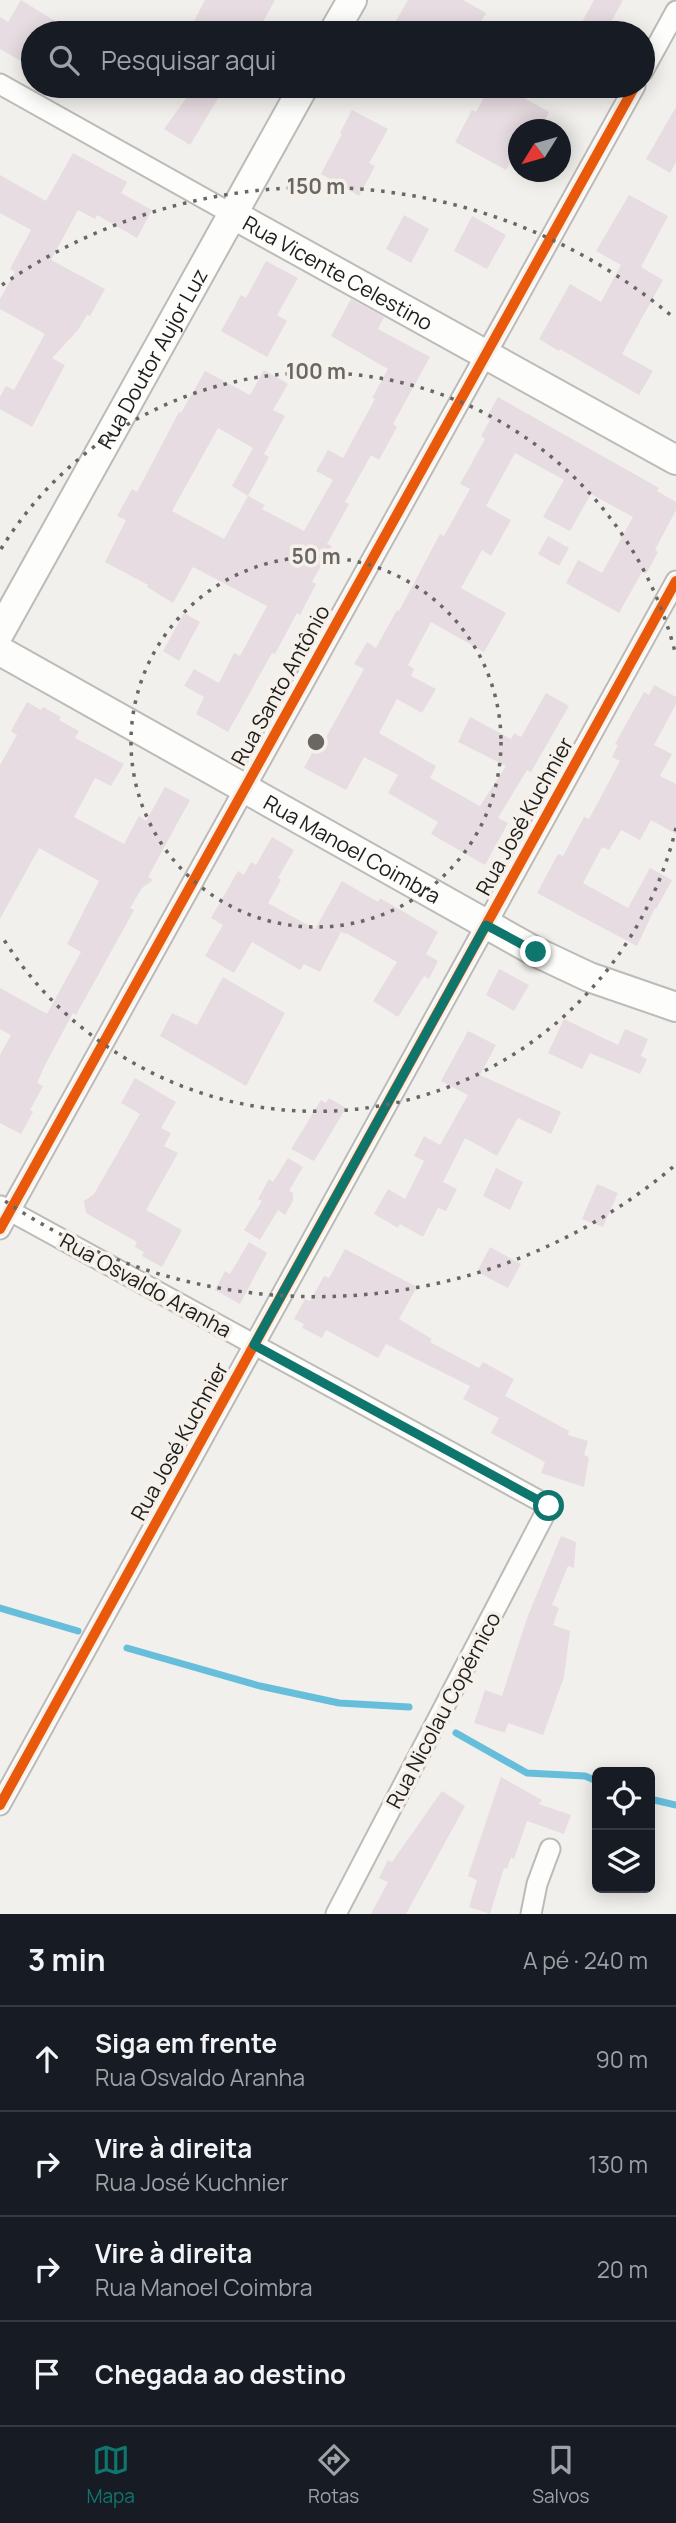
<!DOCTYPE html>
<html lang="pt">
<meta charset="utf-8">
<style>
:root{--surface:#171b24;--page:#242831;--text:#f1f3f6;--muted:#9ea1a6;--line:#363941;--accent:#0f766e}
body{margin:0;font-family:Manrope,sans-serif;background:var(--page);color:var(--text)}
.controls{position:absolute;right:21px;bottom:21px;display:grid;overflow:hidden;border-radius:10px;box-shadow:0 4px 18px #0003}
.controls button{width:63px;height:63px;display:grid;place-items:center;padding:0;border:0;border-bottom:2px solid var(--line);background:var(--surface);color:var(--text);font:35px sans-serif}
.compass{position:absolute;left:508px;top:119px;width:63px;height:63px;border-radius:50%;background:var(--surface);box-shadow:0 4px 18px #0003;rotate:233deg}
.stop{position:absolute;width:21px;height:21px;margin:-16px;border:5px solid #0f766e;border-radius:50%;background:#fff}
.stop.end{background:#0f766e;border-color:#fff;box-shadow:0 2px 7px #0008}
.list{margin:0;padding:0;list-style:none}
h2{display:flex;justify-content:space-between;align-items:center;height:91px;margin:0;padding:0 28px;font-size:30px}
h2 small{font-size:23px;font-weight:400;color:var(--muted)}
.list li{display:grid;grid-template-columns:46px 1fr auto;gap:21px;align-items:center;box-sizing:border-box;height:105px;padding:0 28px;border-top:2px solid var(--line)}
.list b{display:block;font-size:26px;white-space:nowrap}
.list p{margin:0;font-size:23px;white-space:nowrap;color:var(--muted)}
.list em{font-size:23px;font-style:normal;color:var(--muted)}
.icon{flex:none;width:38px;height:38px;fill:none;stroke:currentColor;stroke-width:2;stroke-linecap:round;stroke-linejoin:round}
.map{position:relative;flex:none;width:676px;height:1914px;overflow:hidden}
.search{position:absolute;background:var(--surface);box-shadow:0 4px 18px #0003;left:21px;right:21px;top:21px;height:77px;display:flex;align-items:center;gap:18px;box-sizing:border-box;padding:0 24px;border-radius:38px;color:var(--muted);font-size:26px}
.sheet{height:511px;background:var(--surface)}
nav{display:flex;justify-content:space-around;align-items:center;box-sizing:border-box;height:98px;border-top:2px solid var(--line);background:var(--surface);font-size:19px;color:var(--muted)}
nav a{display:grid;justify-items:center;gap:4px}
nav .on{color:var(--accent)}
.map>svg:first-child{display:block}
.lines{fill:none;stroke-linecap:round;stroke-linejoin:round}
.stream{stroke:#67bedb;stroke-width:7}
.building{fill:#e7dce1;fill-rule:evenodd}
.street-casing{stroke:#bcbbb8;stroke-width:23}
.secondary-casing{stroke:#bcbbb8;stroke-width:32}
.street{stroke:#fdfdfc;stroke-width:19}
.secondary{stroke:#fdfdfc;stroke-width:28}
.cycleway-casing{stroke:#f5f1ea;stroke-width:15}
.cycleway{stroke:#e8590c;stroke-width:10}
.route{stroke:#0f766e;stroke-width:9}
.ring{fill:none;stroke:#686764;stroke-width:3.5;stroke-dasharray:3.5 7}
.labels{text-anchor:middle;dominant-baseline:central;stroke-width:7;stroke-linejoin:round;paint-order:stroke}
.street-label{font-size:21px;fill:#1e1d1a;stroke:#f5f1ea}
.centre{fill:#686764;stroke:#f5f1ea;stroke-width:3.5}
.ring-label{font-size:21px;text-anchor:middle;font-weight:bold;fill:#686764;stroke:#f5f1ea;stroke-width:7;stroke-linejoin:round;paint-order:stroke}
</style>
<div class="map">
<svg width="676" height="1914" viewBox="0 0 676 1914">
<rect width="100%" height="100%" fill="#f2f0ed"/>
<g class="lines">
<g class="stream">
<polyline points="0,1608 78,1631"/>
<polyline points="127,1648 260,1686 339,1703 409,1707"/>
<polyline points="456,1733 527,1773 585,1776 597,1781"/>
<polyline points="650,1799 676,1805"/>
</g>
</g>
<g class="building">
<polygon points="21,0 74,33 33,33 33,68 0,49 0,17 8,22"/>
<polygon points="205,0 275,0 257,33 188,33"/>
<polygon points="408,0 463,0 486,13 474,33 389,33"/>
<polygon points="594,0 623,0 605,33 576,33"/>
<polygon points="195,86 222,86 217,93 220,95 190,145 164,129"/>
<polygon points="490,86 503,86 549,112 540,130 519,130 519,147 506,170 455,142 472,110 476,112"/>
<polygon points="676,107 676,162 670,173 646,159"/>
<polygon points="352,110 388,129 369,163 375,166 359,196 321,174 342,134 340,133"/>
<polygon points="73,153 127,182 121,193 152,210 137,238 97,215 95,219 78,210 51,260 105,289 90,316 87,315 78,330 52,358 65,365 32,427 0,409 0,397 6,386 14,390 45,334 0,309 0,299 15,272 10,269 31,230 0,213 0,175 46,201"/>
<polygon points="629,195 668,216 641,267 663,280 622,354 653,371 639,395 560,349 559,351 539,339 570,284 601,302 621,265 596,251"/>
<polygon points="404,215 429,229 411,263 386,249"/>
<polygon points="472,216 506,235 487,269 454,251"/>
<polygon points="266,261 298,278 277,315 287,321 267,357 221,331 241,295 246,298"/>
<path d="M 351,299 L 384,317 L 378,329 L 430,357 L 393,424 L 397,427 L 379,460 L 371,455 L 345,502 L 349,504 L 327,544 L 332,546 L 312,582 L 316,584 L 300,615 L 297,613 L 275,654 L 272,653 L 228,732 L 196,714 L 204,697 L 184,686 L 194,669 L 219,683 L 234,653 L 240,656 L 267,606 L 193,567 L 173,603 L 147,587 L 148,585 L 105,562 L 126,520 L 117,516 L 132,489 L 137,492 L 179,412 L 181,413 L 205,371 L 250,395 L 264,370 L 288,384 L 273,410 L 285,416 L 264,454 L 269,457 L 248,496 L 265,505 L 262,509 L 304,531 L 333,480 L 316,471 L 328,450 L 343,458 L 375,399 L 372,398 L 388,369 L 331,336 ZM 218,428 L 253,448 L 232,486 L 248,496 L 224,539 L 172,511 Z"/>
<polygon points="498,397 659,488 657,491 676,502 676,510 655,550 658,552 646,574 642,572 619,613 566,583 578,560 602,573 633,517 591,494 570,531 543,517 564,480 515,453 486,506 511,520 491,556 482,550 461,588 506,613 484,652 431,622 408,665 414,669 411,676 436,689 422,713 397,699 379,733 436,766 430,778 480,806 506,766 458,742 470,717 511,739 514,733 521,737 546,693 569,706 531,772 527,770 498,818 508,823 485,865 431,834 438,822 388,793 398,775 364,757 346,790 304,768 321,736 325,739 364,669 354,664 367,642 376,648 397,610 399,611 440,534 444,536 470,489 460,484 485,439 481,436 490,420 486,418"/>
<polygon points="548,536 569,548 559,566 538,554"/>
<polygon points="184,613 200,622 179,661 163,651"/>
<polygon points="654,685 676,697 676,704 654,745 672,754 660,776 676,784 676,834 651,820 640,840 621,830 609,850 602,847 583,883 628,908 650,868 672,880 656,909 655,908 637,946 537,893 558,854 563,856 584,817 589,819 620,761 612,757 618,745 615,744 644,692 649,695"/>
<polygon points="27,702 41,710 43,707 61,717 59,720 79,731 75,738 124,764 111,786 95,778 74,817 124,844 139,816 146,821 165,787 190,800 148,877 153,880 142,888 130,908 134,910 76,1015 73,1013 45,1065 37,1083 43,1086 30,1110 33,1112 21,1134 0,1123 0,1055 11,1035 0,1029 0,988 47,1014 81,952 67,944 99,881 39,848 0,919 0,765 17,735 11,731"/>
<polygon points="272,837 294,850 278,878 281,880 268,903 315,929 342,881 378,902 380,898 438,932 426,954 438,961 429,979 424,976 398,1017 373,1001 397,962 346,933 345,934 341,932 320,972 304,964 300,970 252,942 234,973 205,956 223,925 211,918 238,871 244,875 251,862 256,865"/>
<polygon points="499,969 529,985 514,1011 486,995"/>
<polygon points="223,977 285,1013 246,1086 160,1036 172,1013 197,1025"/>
<polygon points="564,1019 618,1045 625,1029 648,1039 641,1056 647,1059 640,1074 590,1053 582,1069 548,1053"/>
<polygon points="468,1031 496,1045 480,1075 561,1112 551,1134 518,1118 497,1156 465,1138 443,1182 457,1189 446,1211 438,1208 423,1237 400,1224 398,1228 374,1214 388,1189 405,1199 424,1161 414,1156 424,1136 440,1145 468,1095 441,1081"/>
<polygon points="135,1078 176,1102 161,1128 171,1133 164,1146 178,1153 146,1210 182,1230 162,1267 142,1256 144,1252 135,1247 137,1242 86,1213 84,1201 94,1194 140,1114 121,1103"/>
<polygon points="329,1098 346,1108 314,1161 291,1149 321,1100 326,1103"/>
<polygon points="288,1158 303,1167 289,1191 293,1193 293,1201 285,1215 278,1210 260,1240 244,1230 262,1201 258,1199 269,1179 273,1182"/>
<polygon points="496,1168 523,1182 510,1210 483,1196"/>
<polygon points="597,1184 618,1193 603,1227 582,1219"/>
<polygon points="249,1242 267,1253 240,1304 215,1290 225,1271 230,1274"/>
<polygon points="490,1247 521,1264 508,1288 477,1272"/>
<polygon points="345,1249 417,1287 399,1319 432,1339 430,1342 479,1368 483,1362 514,1379 505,1396 569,1431 568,1435 588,1441 584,1455 589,1457 584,1487 541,1473 545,1462 491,1433 499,1418 463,1399 470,1386 386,1344 378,1358 326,1330 322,1338 302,1328 304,1324 294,1319 305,1299 310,1301 324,1276 329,1278"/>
<polygon points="561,1536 576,1542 574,1568 568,1566 552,1605 559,1608 553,1625 570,1631 564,1677 543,1735 508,1723 505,1733 474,1723 485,1690 502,1696 527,1618"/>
<polygon points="501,1777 542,1800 539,1804 571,1815 564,1834 527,1821 514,1859 511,1857 507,1869 504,1868 490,1914 469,1907 477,1880 468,1876"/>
<polygon points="442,1791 465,1806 406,1914 371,1914 388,1882 379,1878 388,1860 392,1862"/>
</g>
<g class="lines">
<g class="street-casing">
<g id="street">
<polyline points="643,71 676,11"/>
<polyline points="0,84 232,214"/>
<polyline points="1,1206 549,1506 336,1914"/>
<polyline points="0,1229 635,86"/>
<polyline points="0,1805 676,581"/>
<polyline points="531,1914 537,1884 550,1849"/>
</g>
</g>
<g class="secondary-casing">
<g id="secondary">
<polyline points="333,33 352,0"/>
<path id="s1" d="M 232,214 L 676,460"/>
<path id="s2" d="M 0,632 L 304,86"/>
<path id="s3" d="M 0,651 L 536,952 L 589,977 L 676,1007"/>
</g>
</g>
<use href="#street" class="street"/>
<use href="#secondary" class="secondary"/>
<g class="cycleway-casing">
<g id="cycleway">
<polyline points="0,1229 635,86"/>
<polyline points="0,1805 676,581"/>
</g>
</g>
<use href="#cycleway" class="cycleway"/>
</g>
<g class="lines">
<polyline class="route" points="536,952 486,925 254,1345 549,1506"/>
</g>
<g class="ring">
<circle cx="316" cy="742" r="185"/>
<path d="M676 828A370 370 0 0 1 1 935M1 549A370 370 0 0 1 676 656"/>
<path d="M673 1167A555 555 0 0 1 2 1199M2 285A555 555 0 0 1 673 317"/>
</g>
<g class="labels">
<g class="street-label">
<text stroke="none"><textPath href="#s1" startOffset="121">Rua Vicente Celestino</textPath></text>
<text stroke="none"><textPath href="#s2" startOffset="313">Rua Doutor Aujor Luz</textPath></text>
<text transform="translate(280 685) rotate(-61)">Rua Santo Antônio</text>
<text transform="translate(524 816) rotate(-61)">Rua José Kuchnier</text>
<text stroke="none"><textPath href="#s3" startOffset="404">Rua Manoel Coimbra</textPath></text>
<text transform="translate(146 1285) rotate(29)">Rua Osvaldo Aranha</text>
<text transform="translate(179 1441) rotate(-61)">Rua José Kuchnier</text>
<text transform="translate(443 1710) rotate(-62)">Rua Nicolau Copérnico</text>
</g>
</g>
<circle cx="316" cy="742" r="10" class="centre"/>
<g class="ring-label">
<text x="316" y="194">150 m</text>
<text x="316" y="379">100 m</text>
<text x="316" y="564">50 m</text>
</g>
</svg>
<div class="controls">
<button><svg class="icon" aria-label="locate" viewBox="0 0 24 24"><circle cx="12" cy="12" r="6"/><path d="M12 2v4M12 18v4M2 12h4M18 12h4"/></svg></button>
<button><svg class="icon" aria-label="layers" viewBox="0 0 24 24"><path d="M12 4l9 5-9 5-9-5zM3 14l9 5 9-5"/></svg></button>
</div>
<svg class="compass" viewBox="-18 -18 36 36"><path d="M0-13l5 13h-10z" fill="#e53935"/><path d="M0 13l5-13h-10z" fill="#9ea1a6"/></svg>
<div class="stop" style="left:549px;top:1506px"></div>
<div class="stop end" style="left:536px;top:952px"></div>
<div class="search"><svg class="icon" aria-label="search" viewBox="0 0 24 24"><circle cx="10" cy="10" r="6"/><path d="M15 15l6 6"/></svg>Pesquisar aqui</div>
</div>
<section class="sheet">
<h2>3 min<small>A pé · 240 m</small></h2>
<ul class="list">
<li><svg class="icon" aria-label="ahead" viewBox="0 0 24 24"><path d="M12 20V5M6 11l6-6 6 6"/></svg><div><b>Siga em frente</b><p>Rua Osvaldo Aranha</p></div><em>90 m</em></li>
<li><svg class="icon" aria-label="right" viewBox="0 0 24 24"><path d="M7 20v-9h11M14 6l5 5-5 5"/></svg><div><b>Vire à direita</b><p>Rua José Kuchnier</p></div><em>130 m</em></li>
<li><svg class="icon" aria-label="right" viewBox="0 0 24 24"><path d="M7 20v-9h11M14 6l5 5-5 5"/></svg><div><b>Vire à direita</b><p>Rua Manoel Coimbra</p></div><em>20 m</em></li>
<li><svg class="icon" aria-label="arrive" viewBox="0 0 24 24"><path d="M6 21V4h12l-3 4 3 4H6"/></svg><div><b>Chegada ao destino</b></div></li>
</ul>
</section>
<nav>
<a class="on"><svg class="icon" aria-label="map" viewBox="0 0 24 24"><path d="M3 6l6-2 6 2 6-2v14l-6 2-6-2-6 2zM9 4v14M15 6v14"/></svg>Mapa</a>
<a><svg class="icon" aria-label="directions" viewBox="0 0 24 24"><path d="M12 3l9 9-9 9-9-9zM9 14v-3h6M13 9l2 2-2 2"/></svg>Rotas</a>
<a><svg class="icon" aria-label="saved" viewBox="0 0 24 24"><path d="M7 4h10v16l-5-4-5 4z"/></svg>Salvos</a>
</nav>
